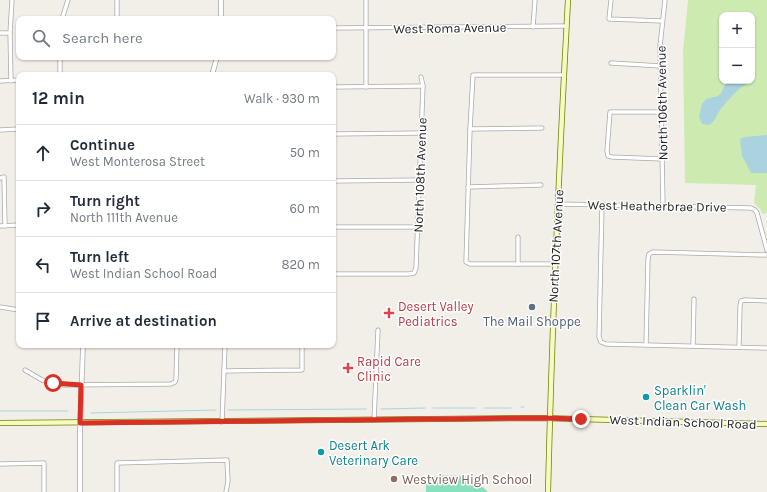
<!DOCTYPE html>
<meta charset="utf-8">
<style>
:root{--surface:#fff;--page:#f6f6f7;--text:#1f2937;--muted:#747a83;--line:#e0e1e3}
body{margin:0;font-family:Karla,sans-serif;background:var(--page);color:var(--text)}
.controls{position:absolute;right:12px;top:12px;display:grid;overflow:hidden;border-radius:8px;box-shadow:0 1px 3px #0004}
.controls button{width:36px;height:36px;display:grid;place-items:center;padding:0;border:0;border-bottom:1px solid var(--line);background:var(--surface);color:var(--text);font:20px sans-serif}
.stop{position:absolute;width:12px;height:12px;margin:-9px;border:3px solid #d93025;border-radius:50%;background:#fff}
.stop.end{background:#d93025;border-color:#fff;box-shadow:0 1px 4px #0008}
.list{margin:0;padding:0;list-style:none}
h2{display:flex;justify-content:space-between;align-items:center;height:52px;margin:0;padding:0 16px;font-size:17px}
h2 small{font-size:13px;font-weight:400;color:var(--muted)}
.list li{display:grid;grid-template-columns:26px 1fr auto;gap:12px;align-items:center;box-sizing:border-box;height:56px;padding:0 16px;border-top:1px solid var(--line)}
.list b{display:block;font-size:15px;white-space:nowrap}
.list p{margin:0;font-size:13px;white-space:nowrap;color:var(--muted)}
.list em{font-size:13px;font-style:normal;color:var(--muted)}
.icon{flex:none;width:22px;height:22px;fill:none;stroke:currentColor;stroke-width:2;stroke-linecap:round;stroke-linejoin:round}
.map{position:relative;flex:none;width:767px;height:492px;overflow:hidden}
.search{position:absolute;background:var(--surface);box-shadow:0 1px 3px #0004;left:16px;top:16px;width:320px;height:44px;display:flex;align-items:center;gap:10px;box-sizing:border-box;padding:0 14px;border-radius:8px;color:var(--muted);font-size:15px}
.panel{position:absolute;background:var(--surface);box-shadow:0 1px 3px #0004;left:16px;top:72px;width:320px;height:276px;border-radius:8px}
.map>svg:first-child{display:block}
.grass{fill:#cdebb0;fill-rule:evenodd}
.pitch{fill:#88e0be}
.water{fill:#aad3df}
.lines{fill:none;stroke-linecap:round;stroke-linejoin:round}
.stream{stroke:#aad3df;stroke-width:1}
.minor-casing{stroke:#a9a9a9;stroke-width:5}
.tertiary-casing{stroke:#a9a9a9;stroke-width:5.5}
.secondary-casing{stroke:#707d05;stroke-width:6}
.minor{stroke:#fff;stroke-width:3.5}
.tertiary{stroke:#fff;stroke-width:4}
.secondary{stroke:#f7fabf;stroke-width:4.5}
.route{stroke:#d93025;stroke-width:5}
.service-dot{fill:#5c6f8a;stroke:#fff;stroke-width:1.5}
.health-dot{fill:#e0444e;stroke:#fff;stroke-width:1.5}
.culture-dot{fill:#0f9aa8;stroke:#fff;stroke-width:1.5}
.education-dot{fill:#8d6e63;stroke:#fff;stroke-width:1.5}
.labels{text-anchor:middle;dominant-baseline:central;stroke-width:3;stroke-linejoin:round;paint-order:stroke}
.street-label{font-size:13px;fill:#222;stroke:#fff}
.health-label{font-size:13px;fill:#be3a42;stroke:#fff;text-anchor:start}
.service-label{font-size:13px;fill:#4e5e75;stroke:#fff}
.culture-label{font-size:13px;fill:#0d838f;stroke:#fff;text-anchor:start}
.education-label{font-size:13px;fill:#785e54;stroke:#fff;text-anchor:start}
</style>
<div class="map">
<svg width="767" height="492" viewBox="0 0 767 492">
<rect width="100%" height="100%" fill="#f2efe9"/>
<path class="grass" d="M 688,0 L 767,0 L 767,213 L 763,214 L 760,209 L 754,203 L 756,185 L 685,183 L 683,51 ZM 722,15 L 752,15 L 752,81 L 722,81 Z"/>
<path class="pitch" d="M 426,476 C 452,476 468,471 488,492 L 426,492 Z"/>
<g class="water">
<path d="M 727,81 L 749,81 C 745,86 740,87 737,91 C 731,97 725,103 720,110 C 716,116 716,121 709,125 L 702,124 L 699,117 L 702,104 L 706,99 L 718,96 L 721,93 Z"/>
<polygon points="767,135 767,173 751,173 742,156 740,139 745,137"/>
</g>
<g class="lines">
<g class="stream">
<polyline points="521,407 524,407"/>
<polyline points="433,408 475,408"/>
<polyline points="484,408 511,408"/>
<polyline points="381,409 425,408"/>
<polyline points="228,410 366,409"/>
<polyline points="0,411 68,411"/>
<polyline points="91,413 216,410"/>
</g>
<g class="minor-casing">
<g id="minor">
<polyline points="366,0 366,87"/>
<polyline points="611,0 609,19 662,21"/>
<polyline points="62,19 68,0"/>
<polyline points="117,19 117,0"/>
<polyline points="533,27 535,0"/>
<polyline points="333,28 566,26"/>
<polyline points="0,33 10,33"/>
<polyline points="611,63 661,66"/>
<polyline points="60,75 60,57"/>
<polyline points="139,75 189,75"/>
<polyline points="0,81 19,80"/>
<polyline points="11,81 10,33 12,0"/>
<polyline points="333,87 423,86"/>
<polyline points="661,112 610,112 607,151 608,156 612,157 663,159"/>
<polyline points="470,129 542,128"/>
<polyline points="0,130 19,129"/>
<polyline points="333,134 422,133"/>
<polyline points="0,178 4,177 5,226"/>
<polyline points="333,181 420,180"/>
<polyline points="468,187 541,185"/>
<polyline points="558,204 751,208 755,210 757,213 767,250"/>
<polyline points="602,205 599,337 601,342 606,344 767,348"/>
<polyline points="663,206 660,46 665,0"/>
<polyline points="0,226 19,225"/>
<polyline points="333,227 418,227"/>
<polyline points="518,264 518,237"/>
<polyline points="555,264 470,264 466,262 470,129 473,75 564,75"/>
<polyline points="333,274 409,274 414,273 416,268 423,86 421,77"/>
<polyline points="0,307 19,310"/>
<polyline points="646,345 648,259 649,254 653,252 767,255"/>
<polyline points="693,346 694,299"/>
<polyline points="739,347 740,306 741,301 745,300 767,301"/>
<polyline points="25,370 42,380 64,385 171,384 175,382 176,379 177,345"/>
<polyline points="224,371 302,370 302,345"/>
<polyline points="374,420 378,330"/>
<polyline points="222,422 225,345"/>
<polyline points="0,464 44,463 44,492"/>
<polyline points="117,492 117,463 227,460 228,481 226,492"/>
</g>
</g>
<g class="tertiary-casing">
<g id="tertiary">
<polyline points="221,0 221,19"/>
<polyline points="212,75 217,57"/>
<polyline points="80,492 80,431 83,345"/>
</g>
</g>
<g class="secondary-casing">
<g id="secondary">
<polyline points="0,423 541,418 767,424"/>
<path d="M 548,492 C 552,328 559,164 568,0"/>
</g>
</g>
<use href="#minor" class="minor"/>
<use href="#tertiary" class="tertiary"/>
<use href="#secondary" class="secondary"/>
</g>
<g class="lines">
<polyline class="route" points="53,383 81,385 80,423 541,418 581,419"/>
</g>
<circle class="service-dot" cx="532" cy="307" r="4"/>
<g class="health-dot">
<path d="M387 307h4v4h4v4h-4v4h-4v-4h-4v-4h4z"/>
<path d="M346 362h4v4h4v4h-4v4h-4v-4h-4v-4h4z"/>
</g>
<g class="culture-dot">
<circle cx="646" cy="397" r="4"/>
<circle cx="321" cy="452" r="4"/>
</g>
<circle class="education-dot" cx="394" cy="479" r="4"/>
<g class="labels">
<g class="street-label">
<text transform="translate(450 28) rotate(-1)">West Roma Avenue</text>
<text transform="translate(662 103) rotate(-91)">North 106th Avenue</text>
<text transform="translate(420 175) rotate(-88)">North 108th Avenue</text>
<text transform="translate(657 206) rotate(1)">West Heatherbrae Drive</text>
<text transform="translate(556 246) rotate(-87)">North 107th Avenue</text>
<text transform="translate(683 422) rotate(2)">West Indian School Road</text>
</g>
<g class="health-label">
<text x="398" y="306">Desert Valley<tspan x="398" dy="15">Pediatrics</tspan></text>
<text x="357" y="361">Rapid Care<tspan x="357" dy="15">Clinic</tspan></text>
</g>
<g class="service-label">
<text x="532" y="321">The Mail Shoppe</text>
</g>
<g class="culture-label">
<text x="654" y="390">Sparklin'<tspan x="654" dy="15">Clean Car Wash</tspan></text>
<text x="329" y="445">Desert Ark<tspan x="329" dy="15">Veterinary Care</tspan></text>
</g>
<g class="education-label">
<text x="402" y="479">Westview High School</text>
</g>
</g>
</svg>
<div class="controls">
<button>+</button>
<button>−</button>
</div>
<div class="stop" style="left:53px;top:383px"></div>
<div class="stop end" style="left:581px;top:419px"></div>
<div class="search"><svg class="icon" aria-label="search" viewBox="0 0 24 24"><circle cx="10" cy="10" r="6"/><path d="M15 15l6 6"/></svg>Search here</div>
<section class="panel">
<h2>12 min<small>Walk · 930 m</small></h2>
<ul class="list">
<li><svg class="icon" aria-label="ahead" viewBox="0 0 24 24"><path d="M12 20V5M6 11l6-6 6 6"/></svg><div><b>Continue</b><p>West Monterosa Street</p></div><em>50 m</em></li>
<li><svg class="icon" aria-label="right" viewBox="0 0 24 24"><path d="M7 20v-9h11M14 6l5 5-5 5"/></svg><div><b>Turn right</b><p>North 111th Avenue</p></div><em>60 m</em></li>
<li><svg class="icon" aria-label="left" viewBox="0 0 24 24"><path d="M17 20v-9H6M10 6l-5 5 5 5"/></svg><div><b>Turn left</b><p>West Indian School Road</p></div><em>820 m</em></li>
<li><svg class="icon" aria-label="arrive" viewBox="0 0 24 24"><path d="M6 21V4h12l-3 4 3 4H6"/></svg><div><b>Arrive at destination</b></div></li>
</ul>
</section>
</div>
